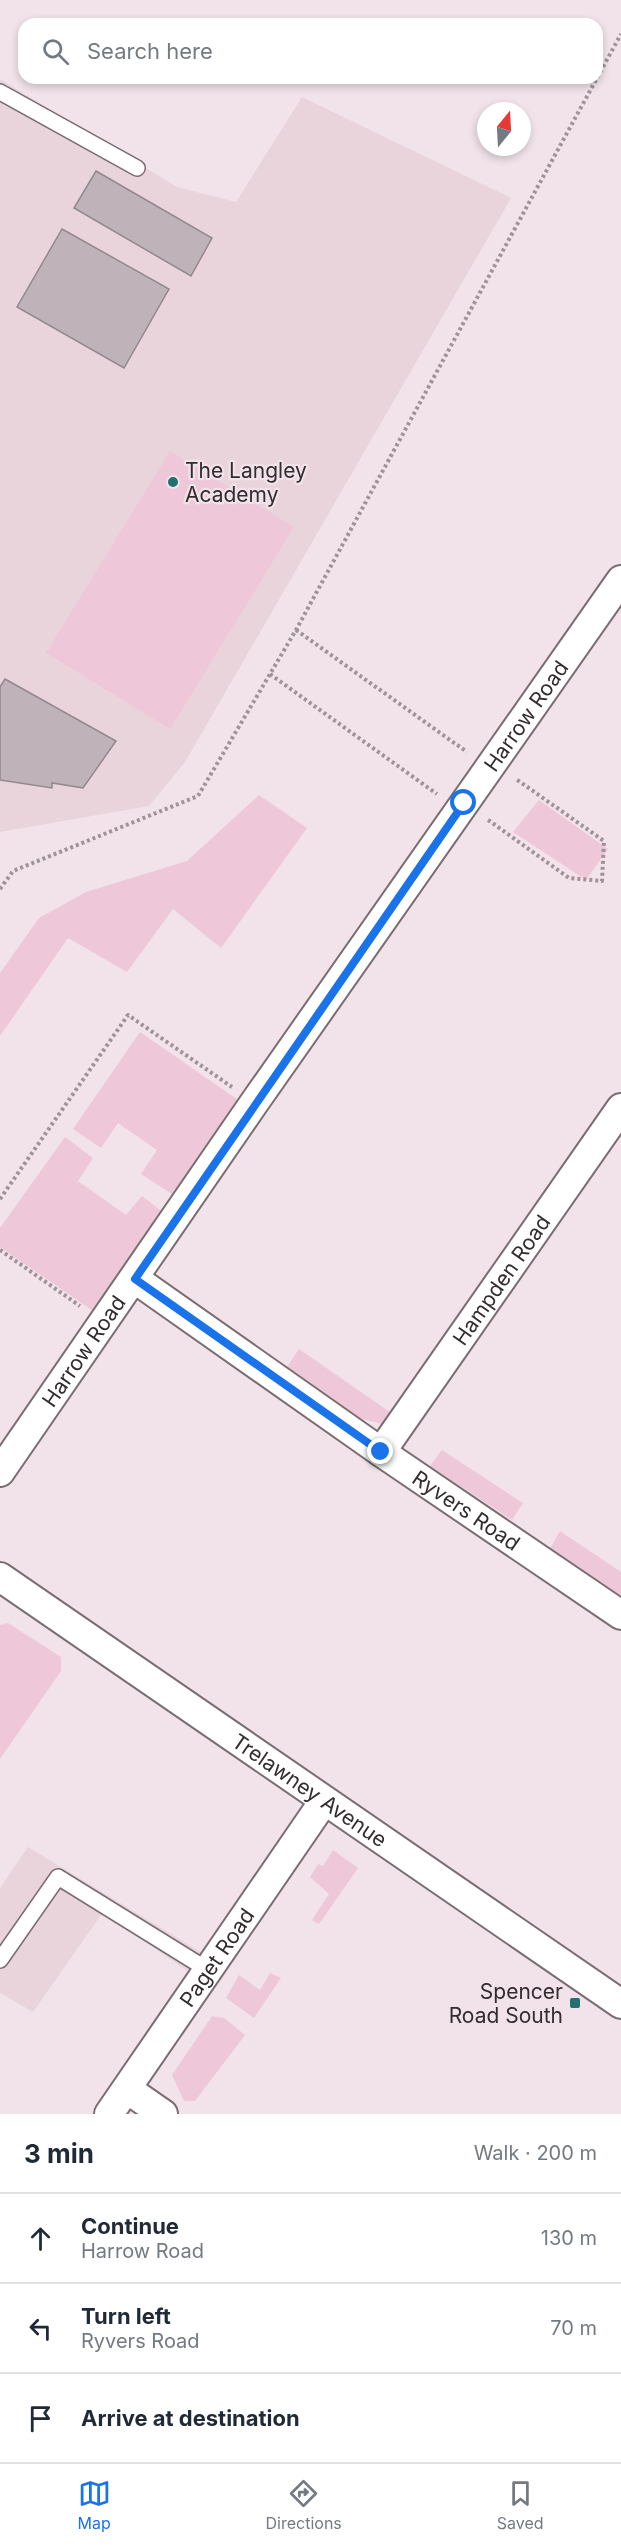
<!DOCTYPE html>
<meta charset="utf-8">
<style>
:root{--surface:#fff;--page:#f6f6f7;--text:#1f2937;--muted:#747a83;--line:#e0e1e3;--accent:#1a73e8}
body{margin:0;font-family:Inter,sans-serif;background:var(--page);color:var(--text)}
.compass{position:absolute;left:477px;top:102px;width:54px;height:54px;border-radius:50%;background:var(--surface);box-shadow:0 3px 9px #0003;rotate:18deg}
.stop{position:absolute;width:18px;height:18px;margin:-14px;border:4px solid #1a73e8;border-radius:50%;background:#fff}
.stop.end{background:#1a73e8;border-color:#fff;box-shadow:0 2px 6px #0008}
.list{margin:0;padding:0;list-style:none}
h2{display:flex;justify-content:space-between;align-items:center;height:78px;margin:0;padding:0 24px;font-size:26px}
h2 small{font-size:20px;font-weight:400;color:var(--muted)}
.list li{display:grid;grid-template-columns:39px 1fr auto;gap:18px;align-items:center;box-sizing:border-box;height:90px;padding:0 24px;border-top:2px solid var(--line)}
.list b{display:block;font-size:22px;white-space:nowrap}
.list p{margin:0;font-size:20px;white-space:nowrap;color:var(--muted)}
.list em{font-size:20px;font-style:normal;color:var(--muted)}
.icon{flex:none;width:33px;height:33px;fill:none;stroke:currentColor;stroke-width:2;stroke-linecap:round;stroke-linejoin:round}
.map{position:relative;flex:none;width:621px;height:2114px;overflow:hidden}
.search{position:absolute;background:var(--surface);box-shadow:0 3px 9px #0003;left:18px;right:18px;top:18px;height:66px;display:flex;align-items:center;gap:15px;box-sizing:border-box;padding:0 21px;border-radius:18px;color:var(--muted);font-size:22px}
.sheet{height:348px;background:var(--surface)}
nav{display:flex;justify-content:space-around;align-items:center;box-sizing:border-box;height:84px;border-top:2px solid var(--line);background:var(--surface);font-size:16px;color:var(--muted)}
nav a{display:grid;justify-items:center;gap:3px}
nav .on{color:var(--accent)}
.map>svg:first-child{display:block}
.built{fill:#e9d4dc}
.green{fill:#eec8d9}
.building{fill:#bfb2b8;stroke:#94888d;stroke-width:1.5}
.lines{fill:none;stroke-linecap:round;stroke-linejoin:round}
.service-casing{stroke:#796d72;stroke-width:18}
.minor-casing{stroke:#796d72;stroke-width:32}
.path{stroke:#9e9398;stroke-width:4;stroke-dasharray:3 3;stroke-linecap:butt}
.service{stroke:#fff;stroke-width:15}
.minor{stroke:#fff;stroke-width:28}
.route{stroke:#1a73e8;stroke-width:8}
.poi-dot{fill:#246f6f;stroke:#f1e3e9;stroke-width:2}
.labels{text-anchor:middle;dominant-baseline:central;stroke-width:4.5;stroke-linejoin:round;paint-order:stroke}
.poi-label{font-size:21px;fill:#322d2f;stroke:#f1e3e9;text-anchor:start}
.street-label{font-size:21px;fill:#322d2f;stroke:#f1e3e9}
</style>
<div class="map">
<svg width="621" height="2114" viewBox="0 0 621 2114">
<rect width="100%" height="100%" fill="#f1e3e9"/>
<g class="built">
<polygon points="0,79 177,187 236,202 302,97 511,198 185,762 149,806 0,832"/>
<polygon points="28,1847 204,1954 193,1975 103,1912 33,2012 0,1993 0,1888"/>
</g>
<g class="green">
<polygon points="170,451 294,527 170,729 46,653"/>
<polygon points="259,795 307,828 221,948 173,909 127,972 68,938 0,1036 0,973 39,918 86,892 187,861"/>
<polygon points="539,800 608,849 586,880 513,832"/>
<polygon points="140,1032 244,1104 181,1200 141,1174 157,1150 118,1123 101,1148 73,1129"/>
<polygon points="65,1137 93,1158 78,1181 126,1215 142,1196 168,1216 96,1313 0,1247 0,1228"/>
<polygon points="299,1349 397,1417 382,1424 359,1418 287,1367"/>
<polygon points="442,1450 523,1503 512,1520 430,1466"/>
<polygon points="560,1531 621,1572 621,1595 613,1593 549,1550"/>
<polygon points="8,1623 61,1657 61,1671 0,1759 0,1625"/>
<polygon points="333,1850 358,1868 319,1924 312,1920 329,1894 310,1877 318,1864 323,1866"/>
<polygon points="270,1973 281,1978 254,2018 226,1998 239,1975 260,1990"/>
<polygon points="212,2016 224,2018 245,2035 195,2101 184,2101 172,2075"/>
</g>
<g class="building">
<polygon points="96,171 212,238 191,276 74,208"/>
<polygon points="62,229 169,289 124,368 17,307"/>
<polygon points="5,679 116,741 83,788 52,783 52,788 0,780 0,687"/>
</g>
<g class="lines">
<g class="service-casing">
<g id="service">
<polyline points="0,92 137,168"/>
<polyline points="0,1960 58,1877 208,1970"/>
</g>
</g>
<g class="minor-casing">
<g id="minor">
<path id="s1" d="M 135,1279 L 381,1452 L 621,1615"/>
<path id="s2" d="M 381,1452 L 621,1108"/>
<path id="s3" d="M 0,1472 L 254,1103 L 621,580"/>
<path id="s4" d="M 0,1577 L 621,2004"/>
<polyline points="127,2089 163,2114"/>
<path id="s5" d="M 109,2114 L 324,1801"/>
</g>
</g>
<g class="path">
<polyline points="296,630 467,752"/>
<polyline points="270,674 437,794"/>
<polyline points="488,820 569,878 602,881 604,841 516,779"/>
<polyline points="0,889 13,871 198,796 296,630 621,34"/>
<polyline points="0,1199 128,1015 232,1087"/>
<polyline points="0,1250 80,1306"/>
</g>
<use href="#service" class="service"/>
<use href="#minor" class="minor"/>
</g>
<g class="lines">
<polyline class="route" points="381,1452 135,1279 464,803"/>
</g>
<g class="poi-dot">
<circle cx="173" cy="482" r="6"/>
<rect x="569" y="1997" width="12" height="12" rx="3"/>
</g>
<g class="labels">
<g class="poi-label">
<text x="185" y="470">The Langley<tspan x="185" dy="24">Academy</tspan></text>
<text x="563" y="1991" text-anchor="end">Spencer<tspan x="563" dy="24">Road South</tspan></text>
</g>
<g class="street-label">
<text stroke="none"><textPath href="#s3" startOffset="921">Harrow Road</textPath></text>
<text stroke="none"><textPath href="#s2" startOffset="210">Hampden Road</textPath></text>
<text stroke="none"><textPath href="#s3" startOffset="147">Harrow Road</textPath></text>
<text stroke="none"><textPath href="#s1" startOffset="404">Ryvers Road</textPath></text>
<text stroke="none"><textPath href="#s4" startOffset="376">Trelawney Avenue</textPath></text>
<text stroke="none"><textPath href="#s5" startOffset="190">Paget Road</textPath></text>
</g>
</g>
</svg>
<svg class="compass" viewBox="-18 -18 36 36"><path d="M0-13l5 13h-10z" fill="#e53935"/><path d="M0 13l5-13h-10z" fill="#747a83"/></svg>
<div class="stop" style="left:464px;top:803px"></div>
<div class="stop end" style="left:381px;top:1452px"></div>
<div class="search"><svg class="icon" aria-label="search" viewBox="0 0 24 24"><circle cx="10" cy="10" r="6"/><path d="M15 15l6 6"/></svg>Search here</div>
</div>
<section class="sheet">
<h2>3 min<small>Walk · 200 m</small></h2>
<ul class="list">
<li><svg class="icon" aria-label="ahead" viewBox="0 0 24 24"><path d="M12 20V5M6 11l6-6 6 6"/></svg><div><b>Continue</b><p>Harrow Road</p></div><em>130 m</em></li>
<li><svg class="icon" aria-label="left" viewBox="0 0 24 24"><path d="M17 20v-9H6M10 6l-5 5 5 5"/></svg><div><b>Turn left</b><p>Ryvers Road</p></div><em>70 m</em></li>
<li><svg class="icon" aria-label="arrive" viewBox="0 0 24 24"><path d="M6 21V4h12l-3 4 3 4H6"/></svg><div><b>Arrive at destination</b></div></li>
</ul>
</section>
<nav>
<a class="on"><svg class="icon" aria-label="map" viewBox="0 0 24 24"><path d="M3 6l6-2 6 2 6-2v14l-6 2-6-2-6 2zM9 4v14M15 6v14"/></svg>Map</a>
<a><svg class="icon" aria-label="directions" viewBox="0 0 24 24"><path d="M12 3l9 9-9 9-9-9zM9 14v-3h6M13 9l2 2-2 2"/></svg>Directions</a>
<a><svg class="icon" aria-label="saved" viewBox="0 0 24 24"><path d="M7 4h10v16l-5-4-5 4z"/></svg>Saved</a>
</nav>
